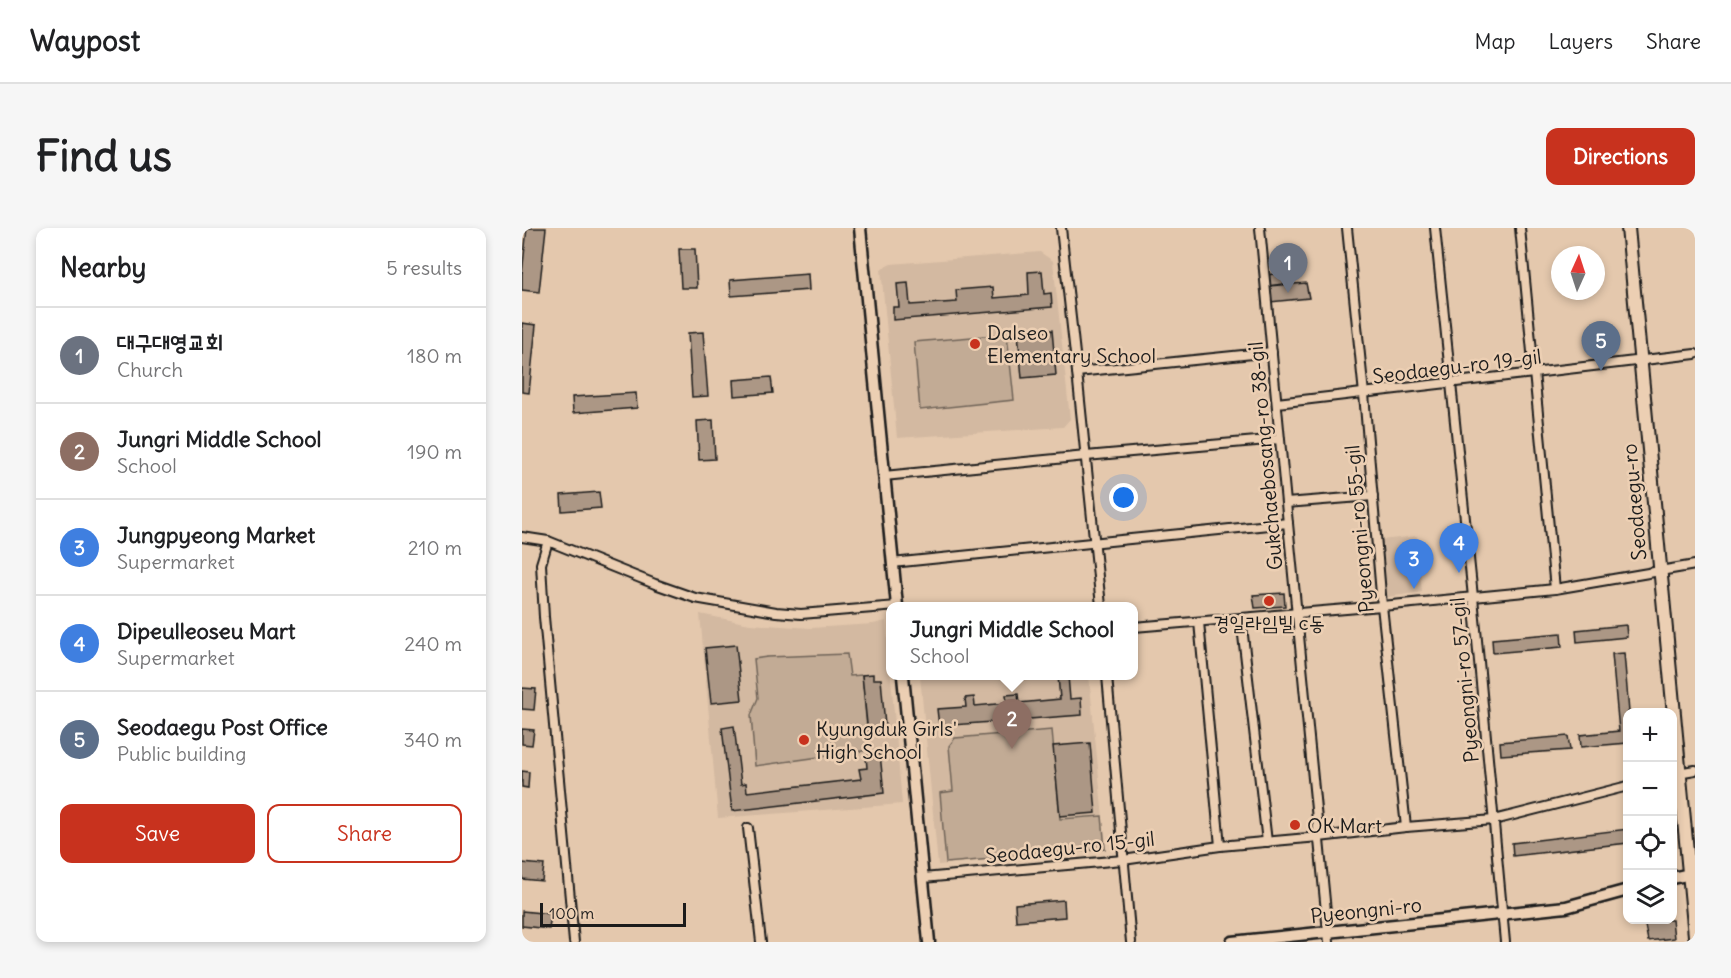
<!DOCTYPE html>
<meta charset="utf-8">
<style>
:root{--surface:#fff;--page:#f6f6f6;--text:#202124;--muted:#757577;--line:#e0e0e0;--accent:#c8321e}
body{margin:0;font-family:Delius,"Poor Story",sans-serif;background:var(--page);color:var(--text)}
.controls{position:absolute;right:18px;bottom:18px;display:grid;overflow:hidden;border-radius:12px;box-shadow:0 3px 9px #0003}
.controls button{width:54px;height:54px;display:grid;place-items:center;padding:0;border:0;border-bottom:2px solid var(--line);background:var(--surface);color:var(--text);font:30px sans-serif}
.compass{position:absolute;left:1029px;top:18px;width:54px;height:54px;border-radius:50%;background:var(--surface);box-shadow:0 3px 9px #0003;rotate:3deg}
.scale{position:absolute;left:18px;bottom:15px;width:146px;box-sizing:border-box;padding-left:6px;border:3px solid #1c1c1c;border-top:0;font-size:16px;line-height:21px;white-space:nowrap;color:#1c1c1c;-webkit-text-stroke:4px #eccfb3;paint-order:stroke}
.you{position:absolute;left:602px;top:270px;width:21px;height:21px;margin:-15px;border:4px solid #fff;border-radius:50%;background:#1a73e8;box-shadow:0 0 0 9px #1a73e833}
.badge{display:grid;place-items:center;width:39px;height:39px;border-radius:50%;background:var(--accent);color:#fff;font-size:20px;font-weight:700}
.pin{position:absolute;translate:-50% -50px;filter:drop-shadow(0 2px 3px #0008)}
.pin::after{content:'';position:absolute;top:32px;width:21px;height:18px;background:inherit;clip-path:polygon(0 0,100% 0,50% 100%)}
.popup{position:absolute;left:364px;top:374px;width:252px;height:78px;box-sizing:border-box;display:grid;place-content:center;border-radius:12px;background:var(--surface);filter:drop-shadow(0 2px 4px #0005);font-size:20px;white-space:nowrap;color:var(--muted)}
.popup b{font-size:22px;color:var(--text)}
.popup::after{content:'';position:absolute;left:50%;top:100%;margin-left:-12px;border:12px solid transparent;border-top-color:var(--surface)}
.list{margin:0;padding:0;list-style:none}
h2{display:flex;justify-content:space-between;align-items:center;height:78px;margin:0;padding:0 24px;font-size:26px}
h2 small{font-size:20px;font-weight:400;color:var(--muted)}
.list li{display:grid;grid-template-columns:39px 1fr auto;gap:18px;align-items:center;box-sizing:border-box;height:96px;padding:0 24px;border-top:2px solid var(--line)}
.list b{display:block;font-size:22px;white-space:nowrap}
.list p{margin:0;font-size:20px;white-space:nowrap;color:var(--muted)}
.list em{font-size:20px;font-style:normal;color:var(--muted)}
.actions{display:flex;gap:12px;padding:18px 24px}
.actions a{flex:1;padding:14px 0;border:2px solid var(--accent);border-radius:12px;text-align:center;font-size:21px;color:var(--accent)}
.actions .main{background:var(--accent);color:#fff}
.icon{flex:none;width:33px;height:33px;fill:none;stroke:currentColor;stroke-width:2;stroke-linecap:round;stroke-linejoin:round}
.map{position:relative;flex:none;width:1173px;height:714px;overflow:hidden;border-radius:12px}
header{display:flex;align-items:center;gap:36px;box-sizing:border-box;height:84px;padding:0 30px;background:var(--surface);border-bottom:2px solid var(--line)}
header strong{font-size:28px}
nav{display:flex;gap:33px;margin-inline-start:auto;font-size:21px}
.intro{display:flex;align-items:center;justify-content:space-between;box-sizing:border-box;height:144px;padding:0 36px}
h1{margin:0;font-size:42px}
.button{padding:15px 27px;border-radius:12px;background:var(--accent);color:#fff;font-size:21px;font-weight:700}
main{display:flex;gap:36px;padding:0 36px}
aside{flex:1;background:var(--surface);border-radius:12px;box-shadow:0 3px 9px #0003}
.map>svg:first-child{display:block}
.built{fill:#d3b9a1}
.green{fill:#c2ab95;stroke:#6f6458;stroke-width:1.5}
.building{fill:#ac9785;stroke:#1c1c1c;stroke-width:1.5}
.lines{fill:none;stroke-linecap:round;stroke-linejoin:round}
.minor-casing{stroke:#1c1c1c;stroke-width:12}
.secondary-casing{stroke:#1c1c1c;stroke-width:15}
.primary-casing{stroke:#1c1c1c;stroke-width:16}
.minor{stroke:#eccfb3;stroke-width:8}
.secondary{stroke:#eccfb3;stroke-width:10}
.primary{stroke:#eccfb3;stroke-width:12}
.poi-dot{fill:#c8321e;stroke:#eccfb3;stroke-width:2}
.labels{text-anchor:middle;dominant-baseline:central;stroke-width:5;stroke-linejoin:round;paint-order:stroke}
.poi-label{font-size:20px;fill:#1c1c1c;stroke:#eccfb3;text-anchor:start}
.street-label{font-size:20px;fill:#1c1c1c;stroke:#eccfb3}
</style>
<header>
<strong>Waypost</strong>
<nav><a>Map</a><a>Layers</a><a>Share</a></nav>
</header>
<div class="intro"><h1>Find us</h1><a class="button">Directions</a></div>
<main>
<aside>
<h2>Nearby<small>5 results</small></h2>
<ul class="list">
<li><span class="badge" style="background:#6b7280">1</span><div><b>대구대영교회</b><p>Church</p></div><em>180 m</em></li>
<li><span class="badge" style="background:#8d6e63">2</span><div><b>Jungri Middle School</b><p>School</p></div><em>190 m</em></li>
<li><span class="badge" style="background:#3f7fe0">3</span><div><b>Jungpyeong Market</b><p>Supermarket</p></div><em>210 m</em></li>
<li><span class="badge" style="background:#3f7fe0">4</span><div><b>Dipeulleoseu Mart</b><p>Supermarket</p></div><em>240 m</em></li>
<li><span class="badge" style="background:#5c6f8a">5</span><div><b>Seodaegu Post Office</b><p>Public building</p></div><em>340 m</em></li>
</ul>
<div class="actions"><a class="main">Save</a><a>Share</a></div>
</aside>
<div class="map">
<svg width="1173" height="714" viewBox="0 0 1173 714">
<rect width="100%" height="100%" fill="#e4c8ad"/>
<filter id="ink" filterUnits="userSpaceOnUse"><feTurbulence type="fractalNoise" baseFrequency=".0167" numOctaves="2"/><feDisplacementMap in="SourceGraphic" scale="12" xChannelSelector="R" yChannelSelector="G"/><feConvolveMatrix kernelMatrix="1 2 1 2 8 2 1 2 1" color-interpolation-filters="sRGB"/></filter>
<g filter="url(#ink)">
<g class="built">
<polygon points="518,24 531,33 548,191 541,199 375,210 359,41 369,36"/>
<polygon points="895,308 900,364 865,369 859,312"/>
<polygon points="178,386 228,396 289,400 351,396 364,393 380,576 196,590"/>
<polygon points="398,448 567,448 584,621 416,637"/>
</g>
<g class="green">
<polygon points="485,106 492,172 398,182 392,114"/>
<polygon points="325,426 328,448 340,447 347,522 233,538 229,487 236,470 232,431 245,429"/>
<polygon points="530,502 538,591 580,588 583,621 424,635 418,565 431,563 427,518 433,510"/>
</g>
<g class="building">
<polygon points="5,0 24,0 17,64 0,62 0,46"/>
<polygon points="157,21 173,21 175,60 159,60"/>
<polygon points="520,43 522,66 529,65 530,79 371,92 371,79 377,79 375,56 386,55 388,77 435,74 434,62 471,59 472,70 507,67 506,44"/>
<polygon points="768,44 770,55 746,58 744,47"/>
<polygon points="286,46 287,62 209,68 208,52"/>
<polygon points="784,55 787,70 748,74 746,58"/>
<polygon points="0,95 14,97 7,165 0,164"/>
<polygon points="530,102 534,147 500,150 496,105"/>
<polygon points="181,104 186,168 170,169 166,105"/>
<polygon points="249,149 251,165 212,168 211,152"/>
<polygon points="114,165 115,180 51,185 50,169"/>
<polygon points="191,192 193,231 177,232 175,193"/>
<polygon points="77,264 79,280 40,283 39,267"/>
<polygon points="762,365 763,378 733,380 731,367"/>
<polygon points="1104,397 1105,409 1055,414 1054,402"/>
<polygon points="1039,405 1040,419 971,425 970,411"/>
<polygon points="214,417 220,472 189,475 183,420"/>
<polygon points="1102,425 1107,484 1106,484 1106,515 1059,519 1058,507 1097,503 1090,426"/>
<polygon points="351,446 351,451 359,451 363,498 360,498 360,504 346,506 340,447"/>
<polygon points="536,448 546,448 548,471 559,470 560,487 417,498 415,481 444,479 443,470 452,469 453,478 485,475 484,467 496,466 497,475 538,471"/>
<polygon points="0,460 14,461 12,482 0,481"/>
<polygon points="212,498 219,556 224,555 225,564 339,551 337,541 345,540 344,528 358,526 362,565 210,583 200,500"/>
<polygon points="0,501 12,502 10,517 0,516"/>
<polygon points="1046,508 1048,522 979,527 978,514"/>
<polygon points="568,515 574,585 538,588 531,518"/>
<polygon points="0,543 7,544 6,560 0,559"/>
<polygon points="1106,601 1106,615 991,628 990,615"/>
<polygon points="0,635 22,637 20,653 0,651"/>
<polygon points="542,672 543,689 494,693 493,676"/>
<polygon points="0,683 29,686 27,701 0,698"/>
<polygon points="1122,692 1150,692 1152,710 1126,713"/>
</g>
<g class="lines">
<g class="minor-casing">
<g id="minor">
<polyline points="539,0 555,144 579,378"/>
<polyline points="738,0 764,275 807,714"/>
<polyline points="825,0 842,166 860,378 884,599"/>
<polyline points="913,0 951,369 983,714"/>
<polyline points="998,0 1033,361"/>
<polyline points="555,144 750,124"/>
<polyline points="755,175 1173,126"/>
<polyline points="362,248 564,228 758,211"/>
<polyline points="764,275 851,268"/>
<polyline points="0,309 26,313 133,356 173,370 254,384 279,386 375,378"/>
<polyline points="26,313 19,336 22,389 52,714"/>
<polyline points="370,335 766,295"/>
<polyline points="719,390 745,614"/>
<polyline points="677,394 698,618"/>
<polyline points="612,399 860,378 1033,361 1173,337"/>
<polyline points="585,448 609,714"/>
<polyline points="1150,546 1173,542"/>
<polyline points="226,600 239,714"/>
<polyline points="401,650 601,632 698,618 797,609 884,599 972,592 1106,558"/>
</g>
</g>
<g class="secondary-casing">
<g id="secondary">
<polyline points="338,0 375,378"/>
<polyline points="381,448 407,714"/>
<polyline points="1150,650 1173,645"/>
<polyline points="710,714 1044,679 1106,662"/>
</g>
</g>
<g class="primary-casing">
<polyline id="primary" points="1106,0 1173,708"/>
</g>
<use href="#minor" class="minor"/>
<use href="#secondary" class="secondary"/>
<use href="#primary" class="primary"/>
</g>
</g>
<g class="poi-dot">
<circle cx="453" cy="116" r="6"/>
<circle cx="747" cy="373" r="6"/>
<circle cx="282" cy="512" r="6"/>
<circle cx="773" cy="597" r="6"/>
</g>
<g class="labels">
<g class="poi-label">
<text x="465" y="104">Dalseo<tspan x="465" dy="23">Elementary School</tspan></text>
<text x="747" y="394" text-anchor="middle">경일라임빌 c동</text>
<text x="294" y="500">Kyungduk Girls'<tspan x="294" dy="23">High School</tspan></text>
<text x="785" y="597">OK Mart</text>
</g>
<g class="street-label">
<text transform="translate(935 138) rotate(-7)">Seodaegu-ro 19-gil</text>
<text transform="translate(743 228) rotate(-95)">Gukchaebosang-ro 38-gil</text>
<text transform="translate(1112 274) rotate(-95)">Seodaegu-ro</text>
<text transform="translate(837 301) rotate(-95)">Pyeongni-ro 55-gil</text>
<text transform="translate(942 452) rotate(-95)">Pyeongni-ro 57-gil</text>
<text transform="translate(548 619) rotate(-6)">Seodaegu-ro 15-gil</text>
<text transform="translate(844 682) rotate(-6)">Pyeongni-ro</text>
</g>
</g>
</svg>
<div class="controls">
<button>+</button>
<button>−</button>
<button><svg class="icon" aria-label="locate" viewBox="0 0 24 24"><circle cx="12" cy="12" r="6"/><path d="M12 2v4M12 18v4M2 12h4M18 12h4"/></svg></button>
<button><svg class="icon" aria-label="layers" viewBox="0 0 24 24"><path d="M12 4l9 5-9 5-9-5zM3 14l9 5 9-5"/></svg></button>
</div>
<svg class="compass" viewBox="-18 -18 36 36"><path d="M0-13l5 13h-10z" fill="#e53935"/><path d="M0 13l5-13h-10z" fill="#757577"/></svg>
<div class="scale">100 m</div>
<div class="you"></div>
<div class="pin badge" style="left:766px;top:65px;background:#6b7280">1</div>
<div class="pin badge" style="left:490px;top:521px;background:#8d6e63">2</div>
<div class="popup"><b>Jungri Middle School</b>School</div>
<div class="pin badge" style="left:892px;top:361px;background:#3f7fe0">3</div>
<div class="pin badge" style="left:937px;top:345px;background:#3f7fe0">4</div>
<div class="pin badge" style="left:1079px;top:143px;background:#5c6f8a">5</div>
</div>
</main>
